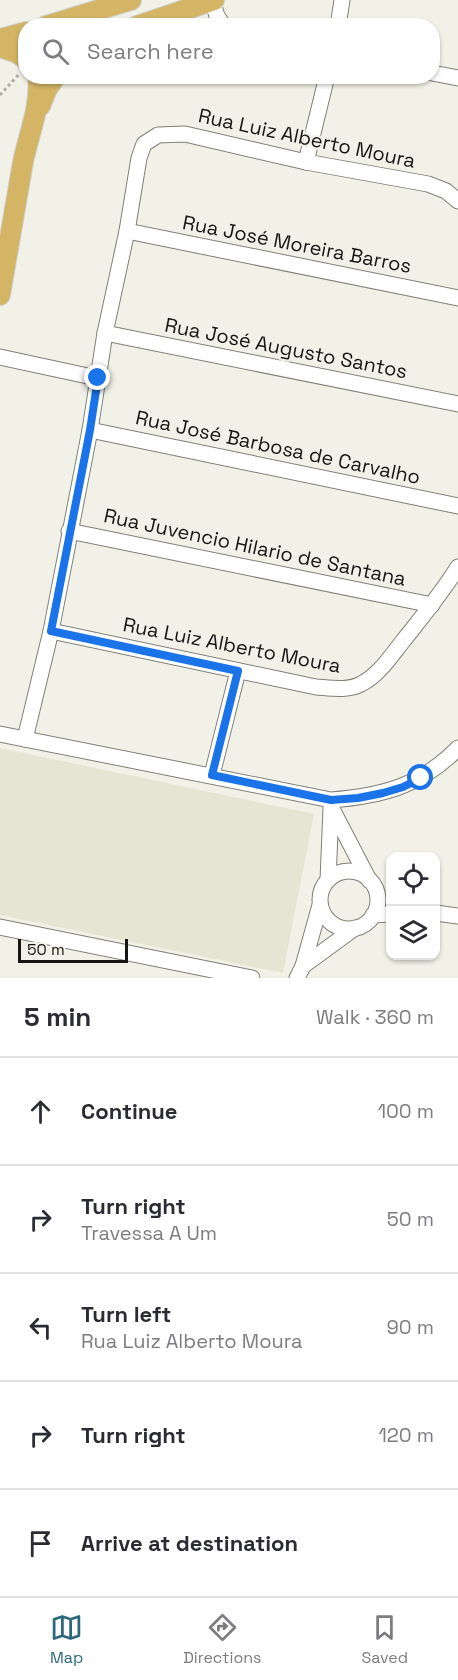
<!DOCTYPE html>
<meta charset="utf-8">
<style>
:root{--surface:#fff;--page:#f2f2f3;--text:#2b2b33;--muted:#7c7c81;--line:#e1e1e2;--accent:#2b687e}
body{margin:0;font-family:"Space Grotesk",sans-serif;background:var(--page);color:var(--text)}
.controls{position:absolute;right:18px;bottom:18px;display:grid;overflow:hidden;border-radius:12px;box-shadow:0 2px 4px #0004}
.controls button{width:54px;height:54px;display:grid;place-items:center;padding:0;border:0;border-bottom:2px solid var(--line);background:var(--surface);color:var(--text);font:30px sans-serif}
.scale{position:absolute;left:18px;bottom:15px;width:110px;box-sizing:border-box;padding-left:6px;border:3px solid #161613;border-top:0;font-size:16px;line-height:21px;white-space:nowrap;color:#161613;-webkit-text-stroke:4px #f1f1e7;paint-order:stroke}
.stop{position:absolute;width:18px;height:18px;margin:-14px;border:4px solid #1a73e8;border-radius:50%;background:#fff}
.stop.end{background:#1a73e8;border-color:#fff;box-shadow:0 2px 6px #0008}
.list{margin:0;padding:0;list-style:none}
h2{display:flex;justify-content:space-between;align-items:center;height:78px;margin:0;padding:0 24px;font-size:26px}
h2 small{font-size:20px;font-weight:400;color:var(--muted)}
.list li{display:grid;grid-template-columns:39px 1fr auto;gap:18px;align-items:center;box-sizing:border-box;height:108px;padding:0 24px;border-top:2px solid var(--line)}
.list b{display:block;font-size:22px;white-space:nowrap}
.list p{margin:0;font-size:20px;white-space:nowrap;color:var(--muted)}
.list em{font-size:20px;font-style:normal;color:var(--muted)}
.icon{flex:none;width:33px;height:33px;fill:none;stroke:currentColor;stroke-width:2;stroke-linecap:round;stroke-linejoin:round}
.map{position:relative;flex:none;width:458px;height:978px;overflow:hidden}
.search{position:absolute;background:var(--surface);box-shadow:0 2px 4px #0004;left:18px;right:18px;top:18px;height:66px;display:flex;align-items:center;gap:15px;box-sizing:border-box;padding:0 21px;border-radius:24px;color:var(--muted);font-size:22px}
.sheet{height:618px;background:var(--surface)}
nav{display:flex;justify-content:space-around;align-items:center;box-sizing:border-box;height:84px;border-top:2px solid var(--line);background:var(--surface);font-size:16px;color:var(--muted)}
nav a{display:grid;justify-items:center;gap:3px}
nav .on{color:var(--accent)}
.map>svg:first-child{display:block}
.built{fill:#e6e5d4}
.lines{fill:none;stroke-linecap:round;stroke-linejoin:round}
.minor-casing{stroke:#808077;stroke-width:17}
.major-casing{stroke:#d0d0d0;stroke-width:22}
.path{stroke:#afafa7;stroke-width:3;stroke-dasharray:3 3;stroke-linecap:butt}
.minor{stroke:#fff;stroke-width:15}
.major{stroke:#d4b566;stroke-width:20}
.route{stroke:#1a73e8;stroke-width:8}
.labels{text-anchor:middle;dominant-baseline:central;stroke-width:4.5;stroke-linejoin:round;paint-order:stroke}
.street-label{font-size:20px;fill:#161613;stroke:#f1f1e7}
</style>
<div class="map">
<svg width="458" height="978" viewBox="0 0 458 978">
<rect width="100%" height="100%" fill="#f1f1e7"/>
<polygon class="built" points="0,748 314,814 283,973 0,915"/>
<g class="lines">
<g class="minor-casing">
<g id="minor">
<polyline points="212,0 217,16 224,26"/>
<polyline points="338,26 342,0"/>
<polyline points="432,73 458,78"/>
<polyline points="306,162 327,76"/>
<polyline points="127,231 458,298"/>
<polyline points="105,333 458,404"/>
<polyline points="0,357 97,378"/>
<polyline points="90,430 458,506"/>
<polyline points="69,531 432,605"/>
<path d="M 51,631 L 316,687 C 331,688 348,691 361,684 C 379,675 391,656 403,641 C 422,617 442,593 458,567"/>
<path d="M 0,734 L 331,800 C 382,796 421,786 458,748"/>
<polyline points="25,739 51,631 90,430 105,333 127,231 139,158 144,144 158,135 185,134 306,162 428,184 446,191 458,201"/>
<polyline points="212,775 238,671"/>
<polyline points="331,807 369,880"/>
<circle cx="349" cy="900" r="29"/>
<polyline points="328,880 331,809"/>
<polyline points="436,913 458,916"/>
<polyline points="373,915 390,914"/>
<polyline points="0,927 252,978"/>
<polyline points="303,966 355,928"/>
<polyline points="297,978 303,966 320,905"/>
</g>
</g>
<g class="major-casing">
<g id="major">
<polyline points="46,26 131,0"/>
<polyline points="137,26 214,0"/>
<polyline points="0,39 26,32"/>
<polyline points="0,47 17,53 26,59"/>
<polyline points="40,106 47,89 56,76"/>
<path d="M 0,295 C 8,251 15,206 23,162 C 29,133 41,107 38,76"/>
</g>
</g>
<polyline class="path" points="0,95 20,73"/>
<use href="#minor" class="minor"/>
<use href="#major" class="major"/>
</g>
<g class="lines">
<polyline class="route" points="98,378 90,430 51,631 238,671 212,775 331,800 358,798 383,793 403,787 421,778"/>
</g>
<g class="labels">
<g class="street-label">
<text transform="translate(307 138) rotate(12)">Rua Luiz Alberto Moura</text>
<text transform="translate(297 244) rotate(11)">Rua José Moreira Barros</text>
<text transform="translate(286 348) rotate(11)">Rua José Augusto Santos</text>
<text transform="translate(278 447) rotate(12)">Rua José Barbosa de Carvalho</text>
<text transform="translate(255 547) rotate(12)">Rua Juvencio Hilario de Santana</text>
<text transform="translate(232 645) rotate(11)">Rua Luiz Alberto Moura</text>
</g>
</g>
</svg>
<div class="controls">
<button><svg class="icon" aria-label="locate" viewBox="0 0 24 24"><circle cx="12" cy="12" r="6"/><path d="M12 2v4M12 18v4M2 12h4M18 12h4"/></svg></button>
<button><svg class="icon" aria-label="layers" viewBox="0 0 24 24"><path d="M12 4l9 5-9 5-9-5zM3 14l9 5 9-5"/></svg></button>
</div>
<div class="scale">50 m</div>
<div class="stop" style="left:421px;top:778px"></div>
<div class="stop end" style="left:98px;top:378px"></div>
<div class="search"><svg class="icon" aria-label="search" viewBox="0 0 24 24"><circle cx="10" cy="10" r="6"/><path d="M15 15l6 6"/></svg>Search here</div>
</div>
<section class="sheet">
<h2>5 min<small>Walk · 360 m</small></h2>
<ul class="list">
<li><svg class="icon" aria-label="ahead" viewBox="0 0 24 24"><path d="M12 20V5M6 11l6-6 6 6"/></svg><div><b>Continue</b></div><em>100 m</em></li>
<li><svg class="icon" aria-label="right" viewBox="0 0 24 24"><path d="M7 20v-9h11M14 6l5 5-5 5"/></svg><div><b>Turn right</b><p>Travessa A Um</p></div><em>50 m</em></li>
<li><svg class="icon" aria-label="left" viewBox="0 0 24 24"><path d="M17 20v-9H6M10 6l-5 5 5 5"/></svg><div><b>Turn left</b><p>Rua Luiz Alberto Moura</p></div><em>90 m</em></li>
<li><svg class="icon" aria-label="right" viewBox="0 0 24 24"><path d="M7 20v-9h11M14 6l5 5-5 5"/></svg><div><b>Turn right</b></div><em>120 m</em></li>
<li><svg class="icon" aria-label="arrive" viewBox="0 0 24 24"><path d="M6 21V4h12l-3 4 3 4H6"/></svg><div><b>Arrive at destination</b></div></li>
</ul>
</section>
<nav>
<a class="on"><svg class="icon" aria-label="map" viewBox="0 0 24 24"><path d="M3 6l6-2 6 2 6-2v14l-6 2-6-2-6 2zM9 4v14M15 6v14"/></svg>Map</a>
<a><svg class="icon" aria-label="directions" viewBox="0 0 24 24"><path d="M12 3l9 9-9 9-9-9zM9 14v-3h6M13 9l2 2-2 2"/></svg>Directions</a>
<a><svg class="icon" aria-label="saved" viewBox="0 0 24 24"><path d="M7 4h10v16l-5-4-5 4z"/></svg>Saved</a>
</nav>
